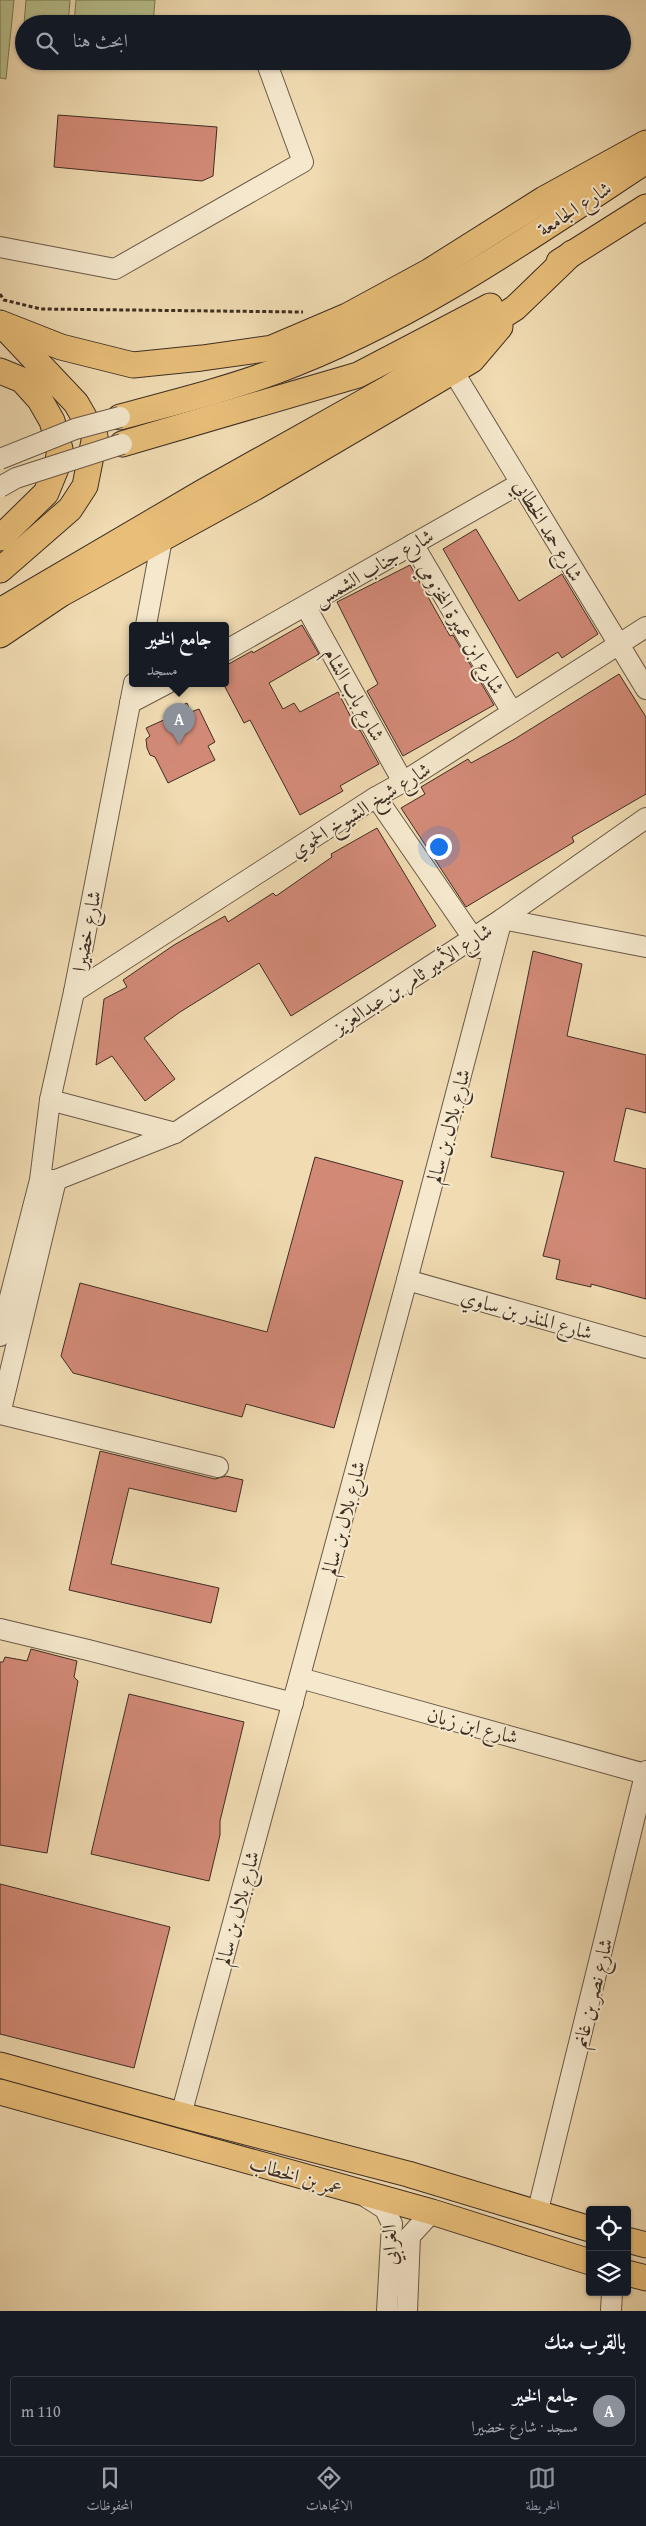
<!DOCTYPE html>
<html lang="ar">
<meta charset="utf-8">
<style>
:root{--surface:#171b24;--page:#242831;--text:#f1f3f6;--muted:#9ea1a6;--line:#363941;--accent:#8c9099}
body{margin:0;font-family:"Gentium Book Plus",Amiri,serif;background:var(--page);color:var(--text);direction:rtl}
.controls{position:absolute;right:15px;bottom:15px;display:grid;overflow:hidden;border-radius:5px;box-shadow:0 1px 4px #0004}
.controls button{width:45px;height:45px;display:grid;place-items:center;padding:0;border:0;border-bottom:1px solid var(--line);background:var(--surface);color:var(--text);font:25px sans-serif}
.you{position:absolute;left:438px;top:846px;width:18px;height:18px;margin:-12px;border:4px solid #fff;border-radius:50%;background:#1a73e8;box-shadow:0 0 0 8px #1a73e833}
.badge{display:grid;place-items:center;width:32px;height:32px;border-radius:50%;background:var(--accent);color:#fff;font-size:16px;font-weight:700}
.pin{position:absolute;translate:-50% -41px;filter:drop-shadow(0 1px 2px #0008)}
.pin::after{content:'';position:absolute;top:26px;width:18px;height:15px;background:inherit;clip-path:polygon(0 0,100% 0,50% 100%)}
.popup{position:absolute;left:129px;top:622px;width:100px;height:65px;box-sizing:border-box;display:grid;place-content:center;border-radius:5px;background:var(--surface);filter:drop-shadow(0 1px 4px #0005);font-size:16px;white-space:nowrap;color:var(--muted)}
.popup b{font-size:19px;color:var(--text)}
.popup::after{content:'';position:absolute;left:50%;top:100%;margin-left:-10px;border:10px solid transparent;border-top-color:var(--surface)}
.list{margin:0;padding:0;list-style:none}
h2{display:flex;justify-content:space-between;align-items:center;height:65px;margin:0;padding:0 20px;font-size:21px}
h2 small{font-size:16px;font-weight:400;color:var(--muted)}
.list li{display:grid;grid-template-columns:32px 1fr auto;gap:15px;align-items:center;box-sizing:border-box;height:70px;margin:0 10px 10px;padding:0 10px;border:1px solid var(--line);border-radius:5px}
.list b{display:block;font-size:19px;white-space:nowrap}
.list p{margin:0;font-size:16px;white-space:nowrap;color:var(--muted)}
.list em{font-size:16px;font-style:normal;color:var(--muted)}
.icon{flex:none;width:28px;height:28px;fill:none;stroke:currentColor;stroke-width:2;stroke-linecap:round;stroke-linejoin:round}
.map{position:relative;flex:none;width:646px;height:2311px;overflow:hidden;direction:ltr}
.search{position:absolute;background:var(--surface);box-shadow:0 1px 4px #0004;left:15px;right:15px;top:15px;height:55px;display:flex;align-items:center;gap:12px;box-sizing:border-box;padding:0 18px;border-radius:28px;color:var(--muted);font-size:19px}
.sheet{height:145px;background:var(--surface)}
nav{display:flex;justify-content:space-around;align-items:center;box-sizing:border-box;height:70px;border-top:1px solid var(--line);background:var(--surface);font-size:14px;color:var(--muted)}
nav a{display:grid;justify-items:center;gap:2px}
nav .on{color:var(--accent)}
.map>svg:first-child{display:block}
.green{fill:#b7c18e;stroke:#7a7858}
.building{fill:#d28a77;stroke:#3e2e23}
.lines{fill:none;stroke-linecap:round;stroke-linejoin:round}
.minor-casing{stroke:#6a5947;stroke-width:22}
.major-casing{stroke:#3e2e23;stroke-width:27}
.path{stroke:#3e2e23;stroke-width:3;stroke-dasharray:4 2.5;stroke-linecap:butt}
.minor{stroke:#f5e8cd;stroke-width:20}
.major{stroke:#e8be79;stroke-width:25}
.minor-bridge-casing{stroke:#6a5947;stroke-width:22;stroke-linecap:butt}
.minor-bridge{stroke:#f5e8cd;stroke-width:20}
.labels{text-anchor:middle;dominant-baseline:central;stroke-width:4;stroke-linejoin:round;paint-order:stroke}
.street-label{font-size:20px;fill:#3e2e23;stroke:#f5e8cd}
</style>
<div class="map">
<svg width="646" height="2311" viewBox="0 0 646 2311">
<rect width="100%" height="100%" fill="#f0dbb2"/>
<filter id="stains"><feTurbulence type="fractalNoise" baseFrequency=".004" numOctaves="4"/><feColorMatrix values="0 0 0 0 .2 0 0 0 0 .09 0 0 0 0 .02 0 0 0 .5 -.17"/></filter>
<radialGradient id="worn" r=".72"><stop offset=".6" stop-color="#630" stop-opacity="0"/><stop offset="1" stop-color="#630" stop-opacity=".3"/></radialGradient>
<g class="green">
<polygon points="0,0 14,0 6,79 0,78"/>
<polygon points="26,0 70,0 68,24 24,24"/>
<polygon points="76,0 155,0 153,24 74,24"/>
</g>
<g class="building">
<polygon points="58,115 217,127 213,176 202,181 54,167"/>
<polygon points="476,529 519,601 562,574 598,634 562,658 558,652 517,678 443,549"/>
<polygon points="410,565 450,636 453,635 494,705 403,756 367,691 378,684 337,602"/>
<polygon points="302,625 319,654 269,683 283,709 294,703 300,712 338,692 358,731 360,730 379,764 340,786 343,791 300,815 250,720 244,723 225,687 225,666 252,651 253,653"/>
<polygon points="619,674 646,717 646,794 572,837 574,842 466,907 401,808 425,794 421,787 468,759 471,763 513,740"/>
<polygon points="187,703 191,712 199,709 215,742 208,746 215,760 168,783 155,757 150,755 147,748 146,739 150,736 146,728 177,714 175,709"/>
<polygon points="377,828 436,926 291,1016 259,963 180,1012 144,1038 175,1079 145,1101 112,1056 96,1065 104,999 127,987 123,980 174,945 225,916 228,922 273,893 276,896 332,857 331,854"/>
<polygon points="533,951 582,964 567,1036 646,1055 646,1113 626,1108 614,1161 646,1169 646,1299 591,1284 591,1287 556,1279 560,1260 543,1256 564,1172 491,1157"/>
<polygon points="315,1157 403,1181 334,1428 246,1404 242,1417 73,1373 61,1356 80,1283 267,1332"/>
<polygon points="100,1451 215,1479 226,1476 243,1480 236,1512 129,1488 111,1564 219,1588 211,1623 69,1590"/>
<polygon points="31,1649 77,1661 74,1677 78,1681 47,1853 0,1845 0,1662 3,1662 5,1657 27,1661"/>
<polygon points="129,1694 244,1722 220,1821 220,1835 209,1881 91,1854"/>
<polygon points="0,1884 170,1927 134,2068 0,2034"/>
</g>
<g class="lines">
<g class="minor-casing">
<g id="minor">
<polyline points="0,247 115,269 303,162 266,61"/>
<polyline points="453,371 646,689"/>
<polyline points="413,544 506,702 513,711"/>
<polyline points="306,607 403,782"/>
<polyline points="146,625 162,539"/>
<polyline points="225,651 521,483"/>
<polyline points="130,703 168,683"/>
<polyline points="376,797 480,948"/>
<polyline points="74,992 376,797 403,782 646,627"/>
<polyline points="50,1100 175,1133"/>
<polyline points="40,1180 56,1180 175,1133 502,919 646,818"/>
<polyline points="407,1280 646,1348"/>
<polyline points="0,1336 40,1180 50,1100 74,992 134,683"/>
<polyline points="0,1414 56,1180"/>
<polyline points="0,1414 218,1467"/>
<polyline points="0,1629 88,1650 293,1703"/>
<polyline points="300,1678 645,1774"/>
<polyline points="181,2115 407,1280 502,919 646,947"/>
<polyline points="366,2197 385,2209 392,2224 387,2311"/>
<polyline points="537,2214 646,1771"/>
<polyline points="407,2311 410,2236 432,2212"/>
<polyline points="611,2311 612,2292"/>
</g>
</g>
<g class="major-casing">
<g id="major">
<polyline points="559,262 646,207"/>
<polyline points="0,323 61,347 133,365 202,358 272,348 347,316 430,271 544,199 646,143"/>
<polyline points="0,371 22,380 40,400 52,421 60,449 57,466 46,493 0,538"/>
<path d="M 120,417 C 172,403 225,390 276,371 C 409,322 528,239 646,161"/>
<polyline points="122,444 358,375 490,306"/>
<polyline points="0,570 70,509 85,486 95,436 76,403 7,330"/>
<polyline points="0,611 203,492 387,389 515,308 572,253"/>
<polyline points="0,635 61,594 254,488 472,360 500,327"/>
<polyline points="0,2065 181,2115 408,2174 590,2229"/>
<polyline points="0,2092 432,2212 590,2262"/>
<polyline points="627,2240 646,2245"/>
<polyline points="627,2273 646,2278"/>
</g>
</g>
<polyline class="path" points="0,294 4,300 41,309 303,312"/>
<use href="#minor" class="minor"/>
<use href="#major" class="major"/>
<g class="minor-bridge-casing">
<g id="minor-bridge">
<polyline points="0,459 75,429 120,417"/>
<polyline points="0,487 16,478 122,444"/>
</g>
</g>
<use href="#minor-bridge" class="minor-bridge"/>
</g>
<g class="labels">
<g class="street-label">
<text transform="translate(574 208) rotate(-33)">شارع الجامعة</text>
<text transform="translate(549 530) rotate(59)">شارع حمد الخطابي</text>
<text transform="translate(373 567) rotate(-30)">شارع جناب الشمس</text>
<text transform="translate(462 628) rotate(59)">شارع ابن عميرة المخزومي</text>
<text transform="translate(355 694) rotate(61)">شارع باب الشام</text>
<text transform="translate(360 809) rotate(-32)">شارع شيخ الشيوخ الحموي</text>
<text transform="translate(86 931) rotate(-79)">شارع خضيرا</text>
<text transform="translate(412 978) rotate(-33)">شارع الأمير ثامر بن عبدالعزيز</text>
<text transform="translate(448 1126) rotate(-75)">شارع بلال بن سالم</text>
<text transform="translate(527 1314) rotate(16)">شارع المنذر بن ساوي</text>
<text transform="translate(343 1518) rotate(-75)">شارع بلال بن سالم</text>
<text transform="translate(473 1725) rotate(15)">شارع ابن زيان</text>
<text transform="translate(237 1908) rotate(-75)">شارع بلال بن سالم</text>
<text transform="translate(592 1993) rotate(-76)">شارع نصر بن غانم</text>
<text transform="translate(296 2175) rotate(16)">عمر بن الخطاب</text>
<text transform="translate(389 2245) rotate(-92)">الغرابي</text>
</g>
</g>
<rect width="100%" height="100%" filter="url(#stains)"/>
<rect width="100%" height="100%" fill="url(#worn)"/>
</svg>
<div class="controls">
<button><svg class="icon" aria-label="locate" viewBox="0 0 24 24"><circle cx="12" cy="12" r="6"/><path d="M12 2v4M12 18v4M2 12h4M18 12h4"/></svg></button>
<button><svg class="icon" aria-label="layers" viewBox="0 0 24 24"><path d="M12 4l9 5-9 5-9-5zM3 14l9 5 9-5"/></svg></button>
</div>
<div class="you"></div>
<div class="pin badge" style="left:179px;top:744px">A</div>
<div class="popup"><b>جامع الخير</b>مسجد</div>
<div class="search"><svg class="icon" aria-label="search" viewBox="0 0 24 24"><circle cx="10" cy="10" r="6"/><path d="M15 15l6 6"/></svg>ابحث هنا</div>
</div>
<section class="sheet">
<h2>بالقرب منك<small></small></h2>
<ul class="list">
<li><span class="badge">A</span><div><b>جامع الخير</b><p>مسجد · شارع خضيرا</p></div><em>110 m</em></li>
</ul>
</section>
<nav>
<a class="on"><svg class="icon" aria-label="map" viewBox="0 0 24 24"><path d="M3 6l6-2 6 2 6-2v14l-6 2-6-2-6 2zM9 4v14M15 6v14"/></svg>الخريطة</a>
<a><svg class="icon" aria-label="directions" viewBox="0 0 24 24"><path d="M12 3l9 9-9 9-9-9zM9 14v-3h6M13 9l2 2-2 2"/></svg>الاتجاهات</a>
<a><svg class="icon" aria-label="saved" viewBox="0 0 24 24"><path d="M7 4h10v16l-5-4-5 4z"/></svg>المحفوظات</a>
</nav>
